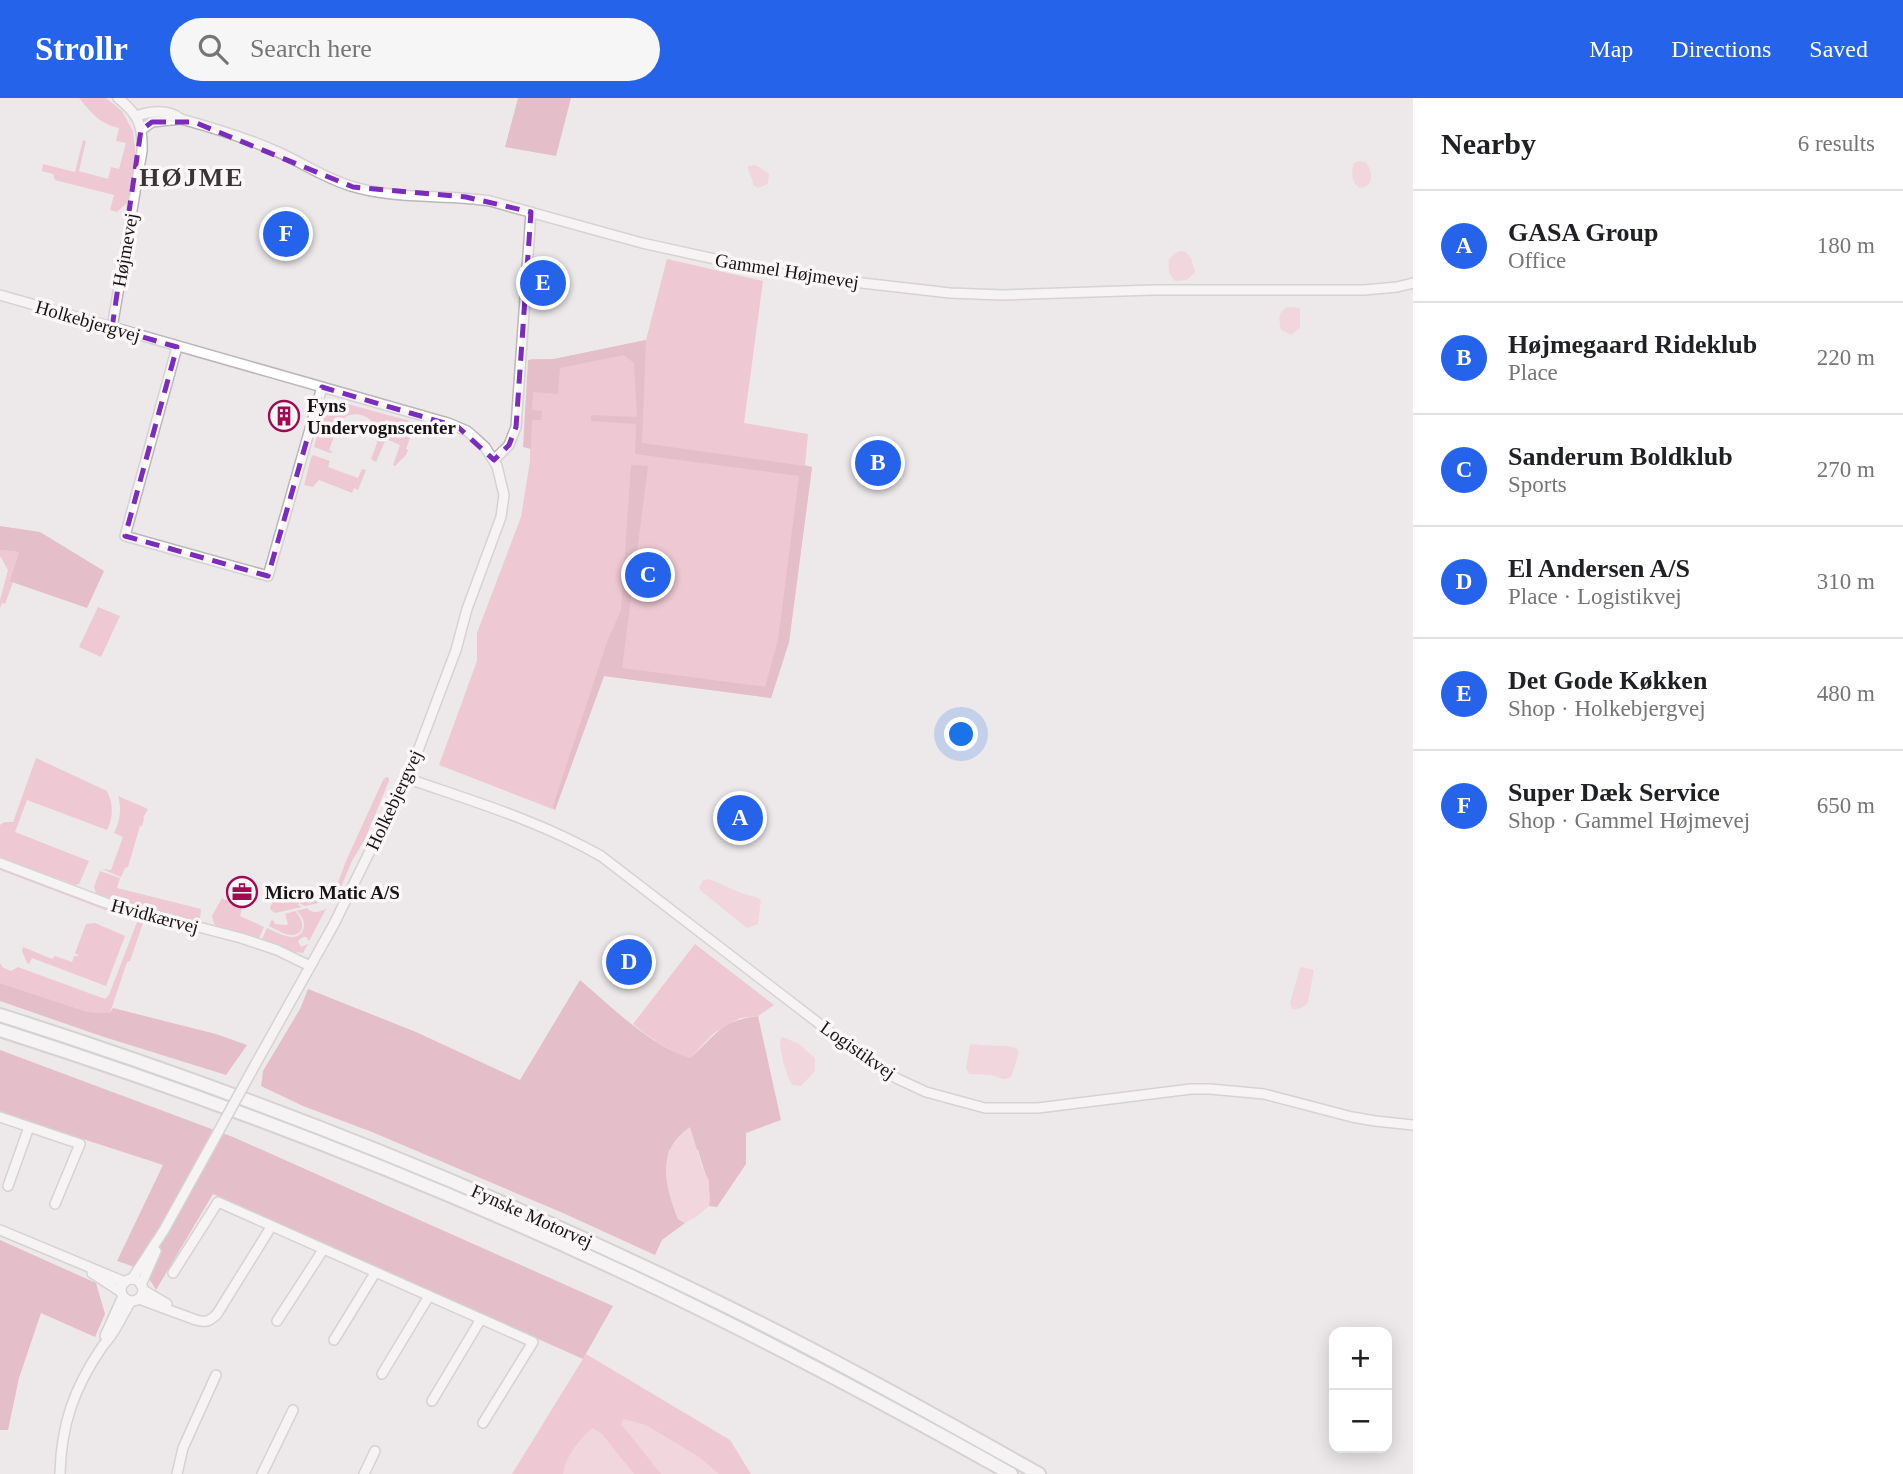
<!DOCTYPE html>
<meta charset="utf-8">
<style>
:root{--surface:#fff;--page:#f6f6f6;--text:#202124;--muted:#757577;--line:#e0e0e0;--accent:#2563eb}
body{margin:0;font-family:Georgia,serif;background:var(--page);color:var(--text)}
.controls{position:absolute;right:21px;bottom:21px;display:grid;overflow:hidden;border-radius:14px;box-shadow:0 4px 18px #0003}
.controls button{width:63px;height:63px;display:grid;place-items:center;padding:0;border:0;border-bottom:2px solid var(--line);background:var(--surface);color:var(--text);font:35px sans-serif}
.you{position:absolute;left:962px;top:637px;width:24px;height:24px;margin:-18px;border:5px solid #fff;border-radius:50%;background:#1a73e8;box-shadow:0 0 0 10px #1a73e833}
.badge{display:grid;place-items:center;width:46px;height:46px;border-radius:50%;background:var(--accent);color:#fff;font-size:23px;font-weight:700}
.pin{position:absolute;translate:-50% -50%;border:4px solid #fff;box-shadow:0 2px 7px #0006}
.list{margin:0;padding:0;list-style:none}
h2{display:flex;justify-content:space-between;align-items:center;height:91px;margin:0;padding:0 28px;font-size:30px}
h2 small{font-size:23px;font-weight:400;color:var(--muted)}
.list li{display:grid;grid-template-columns:46px 1fr auto;gap:21px;align-items:center;box-sizing:border-box;height:112px;padding:0 28px;border-top:2px solid var(--line)}
.list b{display:block;font-size:26px;white-space:nowrap}
.list p{margin:0;font-size:23px;white-space:nowrap;color:var(--muted)}
.list em{font-size:23px;font-style:normal;color:var(--muted)}
.icon{flex:none;width:38px;height:38px;fill:none;stroke:currentColor;stroke-width:2;stroke-linecap:round;stroke-linejoin:round}
.map{position:relative;flex:none;width:1413px;height:1376px;overflow:hidden}
header{display:flex;align-items:center;gap:42px;box-sizing:border-box;height:98px;padding:0 35px;background:var(--accent);color:#fff}
header strong{font-size:33px}
nav{display:flex;gap:38px;margin-inline-start:auto;font-size:24px}
.search{width:490px;height:63px;background:var(--page);display:flex;align-items:center;gap:18px;box-sizing:border-box;padding:0 24px;border-radius:38px;color:var(--muted);font-size:26px}
main{display:flex}
aside{flex:1;background:var(--surface)}
.map>svg:first-child{display:block}
.green{fill:#efa1b6}
.forest{fill:#da89a0}
.water{fill:#f5c1ce}
.lines{fill:none;stroke-linecap:round;stroke-linejoin:round}
.minor-casing{stroke:#bbb6b7;stroke-width:12}
.highway-casing{stroke:#bbb6b7;stroke-width:16}
.minor{stroke:#fff;stroke-width:9}
.highway{stroke:#fff;stroke-width:12}
.minor-bridge-casing{stroke:#bbb6b7;stroke-width:12;stroke-linecap:butt}
.minor-bridge{stroke:#fff;stroke-width:9}
.marked{fill:none;stroke:#7b2cbf;stroke-width:5;stroke-dasharray:14 9;stroke-linejoin:round}
.labels{text-anchor:middle;dominant-baseline:central;stroke-width:7;stroke-linejoin:round;paint-order:stroke}
.street-label{font-size:19px;fill:#161415;stroke:#fbf6f7}
.poi-label{font-size:19px;font-weight:bold;fill:#161415;stroke:#fbf6f7;text-anchor:start}
.district-label{font-size:26px;font-weight:bold;letter-spacing:2px;fill:#393536;stroke:#fbf6f7}
</style>
<header>
<strong>Strollr</strong>
<div class="search"><svg class="icon" aria-label="search" viewBox="0 0 24 24"><circle cx="10" cy="10" r="6"/><path d="M15 15l6 6"/></svg>Search here</div>
<nav><a>Map</a><a>Directions</a><a>Saved</a></nav>
</header>
<main>
<div class="map">
<svg width="1413" height="1376" viewBox="0 0 1413 1376">
<rect width="100%" height="100%" fill="#ede9ea"/>
<g class="green">
<path d="M 79,0 L 106,0 L 122,13 L 133,33 L 136,59 L 128,104 L 117,114 L 110,112 L 114,97 L 55,82 L 53,76 L 42,73 L 43,66 L 75,74 L 83,42 L 86,43 L 79,73 L 108,81 L 111,69 L 119,71 L 126,45 L 116,43 L 119,30 C 98,25 92,15 79,0 Z"/>
<polygon points="667,161 763,183 744,325 808,336 805,367 812,369 789,544 771,600 604,578 555,712 439,667 477,563 477,535 521,419 530,363 530,261 554,261 646,242"/>
<path d="M 333,302 L 414,324 L 416,334 L 415,337 L 411,337 L 406,351 L 408,352 L 406,357 L 395,368 L 393,367 L 400,347 L 386,341 L 376,364 L 371,361 C 373,355 377,347 378,340 C 380,322 356,309 343,321 C 336,328 333,343 329,352 L 333,354 L 330,355 L 314,349 L 326,305 Z"/>
<polygon points="313,357 330,363 328,369 358,380 362,371 366,372 358,392 354,390 352,395 319,382 313,389 304,387 311,360"/>
<polygon points="0,452 19,454 9,482 13,484 5,506 2,505 0,510 0,502 8,472 0,458"/>
<polygon points="98,509 120,518 101,559 79,549"/>
<path d="M 36,660 L 107,693 C 114,707 113,719 107,732 L 27,702 L 15,734 L 89,763 L 79,786 L 75,787 L 0,759 L 0,727 L 4,724 L 13,724 Z"/>
<polygon points="386,679 389,680 389,683 365,741 352,763 341,789 338,785 346,763 383,682"/>
<path d="M 118,698 L 148,711 L 143,720 L 144,721 L 142,728 L 140,728 L 128,769 L 125,770 L 121,779 L 102,771 L 111,772 L 123,739 L 114,735 C 120,723 122,711 118,698 Z"/>
<polygon points="0,770 104,810 126,816 127,819 108,813 0,772"/>
<polygon points="100,773 120,780 117,790 201,811 200,821 195,823 100,797 96,795 94,789"/>
<polygon points="280,787 316,803 323,792 326,793 319,805 305,808 299,805 298,807 302,809 275,815 272,813 270,810"/>
<polygon points="222,800 242,810 240,818 264,829 259,840 218,829 214,826 212,818"/>
<path d="M 307,810 C 312,816 320,814 326,811 L 309,843 L 306,839 L 303,839 L 298,843 L 301,849 L 308,846 L 303,855 L 294,854 L 262,841 L 267,830 C 274,833 286,840 294,839 C 308,836 306,819 296,813 Z"/>
<path d="M 295,813 C 302,819 308,835 293,837 C 286,838 275,831 269,828 L 272,821 L 275,826 L 285,827 L 288,826 L 285,816 Z"/>
<polygon points="137,824 143,825 130,863 127,864 110,915 88,914 0,885 0,865 2,869 11,873 18,869 105,901 109,897"/>
<polygon points="95,825 125,838 106,888 32,860 29,866 27,865 22,853 23,849 52,861 55,858 72,864 74,858 79,858 75,855 86,826"/>
<path d="M 695,846 L 774,907 L 758,918 L 740,920 L 714,935 L 690,960 C 669,953 650,940 633,926 Z"/>
<polygon points="586,1256 730,1342 751,1376 512,1376"/>
</g>
<g class="forest">
<polygon points="518,0 571,0 556,58 505,49"/>
<polygon points="646,242 642,345 812,369 789,544 771,600 604,578 555,712 553,708 607,544 621,512 631,367 648,368 622,570 765,589 778,542 799,378 635,356 636,326 591,323 591,317 637,319 634,265 624,257 560,270 558,296 533,294 532,312 542,313 541,322 532,322 531,351 523,349 528,262 554,261"/>
<polygon points="0,428 40,434 104,473 87,510 9,483 19,454 0,452"/>
<path d="M 580,882 C 613,910 648,946 690,960 C 717,937 719,923 758,918 L 781,1022 L 746,1035 L 746,1066 L 717,1109 L 709,1108 C 712,1086 703,1072 698,1052 L 669,1052 C 664,1083 668,1092 678,1121 L 685,1125 L 662,1142 L 655,1157 L 563,1115 L 372,1034 L 303,1008 L 261,988 L 263,973 L 300,911 L 308,891 L 416,934 L 520,982 Z"/>
<polygon points="0,885 88,914 110,915 113,910 216,936 247,947 226,977 101,938 0,903"/>
<path d="M 0,952 L 233,1039 L 613,1208 L 583,1261 L 213,1096 L 156,1192 C 146,1173 137,1169 117,1163 L 163,1067 L 0,1014 Z"/>
<polygon points="0,1142 96,1185 105,1216 95,1239 41,1215 19,1280 8,1332 0,1332"/>
</g>
<g class="water">
<path d="M 1359,63 L 1366,64 C 1373,74 1375,89 1359,90 C 1351,83 1351,75 1354,65 Z"/>
<path d="M 756,67 L 769,76 L 768,86 L 758,90 L 753,87 C 753,79 747,75 748,68 Z"/>
<path d="M 1180,153 L 1186,154 L 1191,161 L 1195,174 L 1187,182 L 1175,183 C 1168,176 1168,170 1169,161 L 1175,155 Z"/>
<path d="M 1288,209 L 1300,210 L 1300,230 L 1291,237 L 1281,232 C 1279,220 1277,215 1288,209 Z"/>
<polygon points="709,781 744,796 756,799 761,802 758,826 747,830 701,793 699,789 703,782"/>
<path d="M 1303,869 L 1314,872 L 1308,904 C 1305,909 1297,912 1292,911 L 1290,905 L 1300,870 Z"/>
<path d="M 783,939 L 799,946 L 815,960 L 815,973 L 801,988 L 792,987 C 785,975 780,955 780,941 Z"/>
<path d="M 974,946 C 988,949 1002,946 1016,950 L 1019,954 L 1012,977 L 1009,980 L 1003,981 L 991,977 L 969,976 L 966,970 L 970,947 Z"/>
<path d="M 690,1029 L 702,1068 L 709,1083 L 709,1108 L 696,1119 L 685,1125 L 678,1121 C 665,1088 655,1052 690,1029 Z"/>
<polygon points="623,1321 646,1327 699,1359 719,1376 661,1376 621,1326"/>
<path d="M 593,1330 L 602,1336 L 634,1376 L 563,1376 C 565,1360 579,1340 593,1330 Z"/>
</g>
<g class="lines">
<g class="minor-casing">
<g id="minor">
<path d="M 136,18 C 151,13 168,11 181,21 C 214,30 247,40 278,54 C 303,65 324,80 351,88 C 395,102 445,96 490,103 L 642,145 L 783,176 L 950,195 L 1002,197 L 1153,192 L 1364,192 L 1397,189 L 1413,185"/>
<polyline points="141,32 152,24 181,21"/>
<polyline points="0,197 448,325 467,333 474,339 485,349 497,368 504,397 501,419 467,511 456,552 419,650 406,680 334,826 255,967"/>
<path d="M 112,230 L 142,53 C 143,27 138,16 118,0"/>
<polyline points="177,249 125,438 268,478 322,289"/>
<polyline points="494,362 509,347 516,329 531,114"/>
<path d="M 406,680 C 472,703 540,723 601,758 L 873,967 L 898,981 L 926,994 L 985,1010 L 1038,1010 L 1191,991 L 1210,991 L 1264,996 L 1352,1019 L 1375,1023 L 1413,1027"/>
<polyline points="0,765 106,805 241,840 277,852 310,868"/>
<polyline points="0,1019 80,1046 55,1106"/>
<polyline points="8,1088 29,1029"/>
<polyline points="0,1132 125,1184"/>
<polyline points="92,1175 121,1194"/>
<polyline points="173,1175 218,1104 533,1244 483,1325"/>
<polyline points="132,1181 164,1132 210,1049"/>
<circle cx="132" cy="1192" r="11"/>
<polyline points="141,1187 156,1153"/>
<polyline points="143,1192 167,1206"/>
<path d="M 139,1201 L 196,1222 C 206,1225 210,1223 217,1216 L 271,1129"/>
<polyline points="277,1223 323,1152"/>
<polyline points="105,1238 123,1198"/>
<polyline points="334,1242 375,1175"/>
<polyline points="382,1276 429,1198"/>
<polyline points="432,1303 481,1221"/>
<path d="M 60,1376 C 61,1327 74,1290 102,1249 C 105,1245 109,1241 112,1236 C 119,1226 124,1214 131,1203"/>
<polyline points="177,1376 183,1350 216,1277"/>
<polyline points="262,1376 293,1312"/>
<polyline points="364,1376 375,1353"/>
</g>
</g>
<g class="highway-casing">
<g id="highway">
<path d="M 0,917 C 254,998 503,1097 742,1216 C 843,1266 941,1321 1039,1376"/>
<path d="M 0,932 C 215,1001 427,1082 631,1178 C 761,1239 886,1306 1011,1376"/>
</g>
</g>
<use href="#minor" class="minor"/>
<use href="#highway" class="highway"/>
<g class="minor-bridge-casing">
<polyline id="minor-bridge" points="210,1049 255,967"/>
</g>
<use href="#minor-bridge" class="minor-bridge"/>
</g>
<path d="M0 0H1413V1376H0ZM 152,24 L 194,24 L 353,89 L 466,99 L 531,114 L 516,329 L 509,347 L 494,362 L 458,329 L 322,289 L 268,478 L 125,438 L 177,249 L 112,230 L 141,32 Z" fill="#ede9ea" fill-opacity=".55" fill-rule="evenodd"/>
<path class="marked" d="M 152,24 L 194,24 L 353,89 L 466,99 L 531,114 L 516,329 L 509,347 L 494,362 L 458,329 L 322,289 L 268,478 L 125,438 L 177,249 L 112,230 L 141,32 Z"/>
<defs>
<g id="building-ring" transform="scale(1.575)"><circle r="9.5" fill="#fbf6f7" stroke="#9f0a51" stroke-width="1.5"/><path d="M-4-6H4V6H1V3H-1V6H-4ZM-2.5-4.3h1.7v1.8h-1.7ZM.8-4.3h1.7v1.8H.8ZM-2.5-1h1.7V.8h-1.7ZM.8-1h1.7V.8H.8Z" fill="#9f0a51"/></g>
<g id="office-ring" transform="scale(1.575)"><circle r="9.5" fill="#fbf6f7" stroke="#9f0a51" stroke-width="1.5"/><path d="M-6-3h4V-5.5h4V-3h4V5H-6ZM-1-4.5V-3h2v-1.5ZM-6 0V1H6V0Z" fill="#9f0a51"/></g>
</defs>
<g fill-rule="evenodd">
<use href="#building-ring" x="284" y="318"/>
<use href="#office-ring" x="242" y="794"/>
</g>
<g class="labels">
<g class="street-label">
<text transform="translate(125 152) rotate(-80)">Højmevej</text>
<text transform="translate(787 173) rotate(9)">Gammel Højmevej</text>
<text transform="translate(88 223) rotate(16)">Holkebjergvej</text>
<text transform="translate(394 702) rotate(-65)">Holkebjergvej</text>
<text transform="translate(155 818) rotate(15)">Hvidkærvej</text>
<text transform="translate(858 952) rotate(35)">Logistikvej</text>
<text transform="translate(532 1118) rotate(24)">Fynske Motorvej</text>
</g>
<g class="poi-label">
<text x="307" y="307">Fyns<tspan x="307" dy="22">Undervognscenter</tspan></text>
<text x="265" y="794">Micro Matic A/S</text>
</g>
<g class="district-label">
<text x="192" y="79">HØJME</text>
</g>
</g>
</svg>
<div class="controls">
<button>+</button>
<button>−</button>
</div>
<div class="you"></div>
<div class="pin badge" style="left:740px;top:720px">A</div>
<div class="pin badge" style="left:878px;top:365px">B</div>
<div class="pin badge" style="left:648px;top:477px">C</div>
<div class="pin badge" style="left:629px;top:864px">D</div>
<div class="pin badge" style="left:543px;top:185px">E</div>
<div class="pin badge" style="left:286px;top:136px">F</div>
</div>
<aside>
<h2>Nearby<small>6 results</small></h2>
<ul class="list">
<li><span class="badge">A</span><div><b>GASA Group</b><p>Office</p></div><em>180 m</em></li>
<li><span class="badge">B</span><div><b>Højmegaard Rideklub</b><p>Place</p></div><em>220 m</em></li>
<li><span class="badge">C</span><div><b>Sanderum Boldklub</b><p>Sports</p></div><em>270 m</em></li>
<li><span class="badge">D</span><div><b>El Andersen A/S</b><p>Place · Logistikvej</p></div><em>310 m</em></li>
<li><span class="badge">E</span><div><b>Det Gode Køkken</b><p>Shop · Holkebjergvej</p></div><em>480 m</em></li>
<li><span class="badge">F</span><div><b>Super Dæk Service</b><p>Shop · Gammel Højmevej</p></div><em>650 m</em></li>
</ul>
</aside>
</main>
